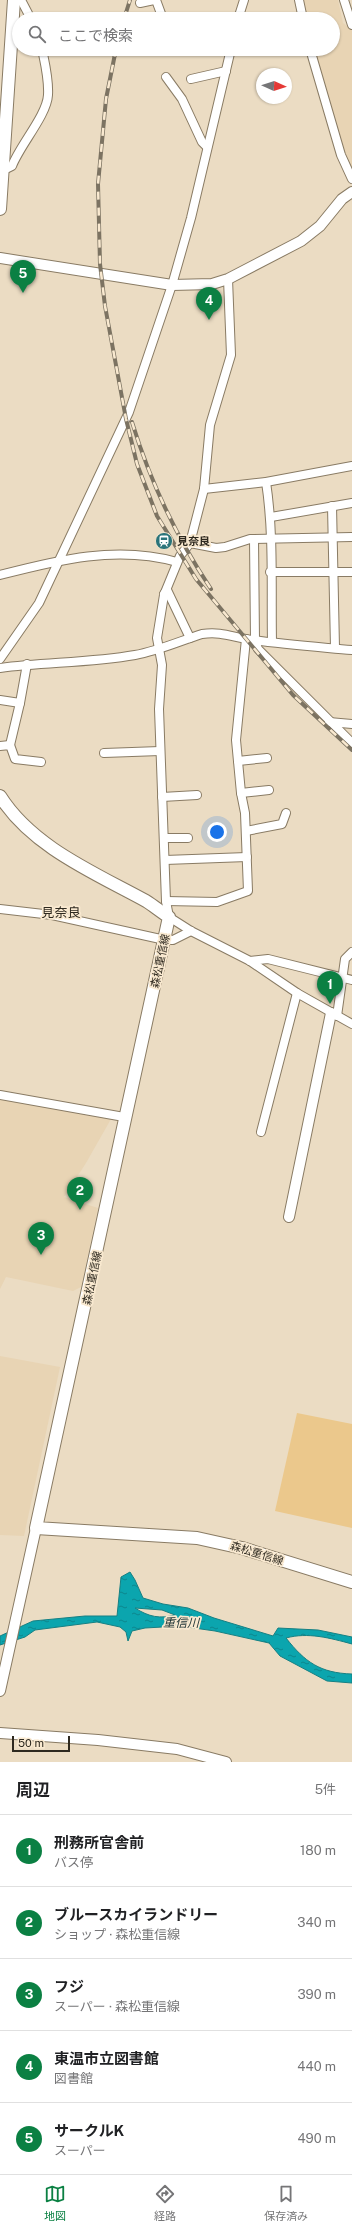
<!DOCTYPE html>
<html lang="ja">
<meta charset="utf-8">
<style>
:root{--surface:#fff;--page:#f2f2f2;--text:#202124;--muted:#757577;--line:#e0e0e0;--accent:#0b8043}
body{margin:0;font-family:"Public Sans","Noto Sans JP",sans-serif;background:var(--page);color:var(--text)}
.compass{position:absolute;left:256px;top:68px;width:36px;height:36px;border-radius:50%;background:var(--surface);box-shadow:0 1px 3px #0004;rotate:93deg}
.scale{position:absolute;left:12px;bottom:10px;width:58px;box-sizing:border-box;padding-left:4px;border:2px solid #2e291f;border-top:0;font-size:11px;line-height:14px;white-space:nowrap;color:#2e291f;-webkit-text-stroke:3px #f9e9d0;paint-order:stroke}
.you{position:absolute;left:217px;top:832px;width:14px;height:14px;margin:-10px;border:3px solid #fff;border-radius:50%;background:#1a73e8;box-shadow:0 0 0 6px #1a73e833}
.badge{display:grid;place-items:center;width:26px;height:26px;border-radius:50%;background:var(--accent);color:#fff;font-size:13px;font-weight:700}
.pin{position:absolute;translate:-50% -33px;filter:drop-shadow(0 1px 2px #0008)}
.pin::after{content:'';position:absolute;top:21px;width:14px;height:12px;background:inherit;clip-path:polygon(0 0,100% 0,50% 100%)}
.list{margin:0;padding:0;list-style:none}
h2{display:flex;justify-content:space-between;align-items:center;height:52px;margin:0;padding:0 16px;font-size:17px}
h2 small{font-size:13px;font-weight:400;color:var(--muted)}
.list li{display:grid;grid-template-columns:26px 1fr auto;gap:12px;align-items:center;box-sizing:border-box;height:72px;padding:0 16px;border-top:1px solid var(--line)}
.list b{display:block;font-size:15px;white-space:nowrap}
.list p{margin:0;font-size:13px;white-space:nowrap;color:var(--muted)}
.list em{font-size:13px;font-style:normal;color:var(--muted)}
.icon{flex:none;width:22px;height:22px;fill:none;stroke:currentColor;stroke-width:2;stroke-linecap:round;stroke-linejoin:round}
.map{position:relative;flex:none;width:352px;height:1762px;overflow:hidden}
.search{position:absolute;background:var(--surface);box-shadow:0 1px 3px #0004;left:12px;right:12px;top:12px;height:44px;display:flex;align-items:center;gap:10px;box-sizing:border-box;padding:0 14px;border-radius:22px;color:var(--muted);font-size:15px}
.sheet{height:412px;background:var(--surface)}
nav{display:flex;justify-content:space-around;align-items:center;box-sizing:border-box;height:56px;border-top:1px solid var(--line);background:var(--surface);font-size:11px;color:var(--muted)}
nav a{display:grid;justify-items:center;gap:2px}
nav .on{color:var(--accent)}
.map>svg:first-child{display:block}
.built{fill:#e8d4b4}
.green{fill:#ebc88c}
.water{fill:url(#water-ripples);stroke:#168083;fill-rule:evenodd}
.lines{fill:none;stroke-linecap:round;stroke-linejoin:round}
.minor-casing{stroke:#897b64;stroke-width:10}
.tertiary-casing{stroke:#897b64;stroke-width:12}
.secondary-casing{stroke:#897b64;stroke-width:14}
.minor{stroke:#fff;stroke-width:8}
.tertiary{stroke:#fff;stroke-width:10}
.secondary{stroke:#fff;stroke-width:12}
.rail-casing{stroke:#7c7362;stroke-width:4}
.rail{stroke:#f9e9d0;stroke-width:2.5;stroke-dasharray:8;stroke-linecap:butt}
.labels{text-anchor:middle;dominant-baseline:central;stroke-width:3.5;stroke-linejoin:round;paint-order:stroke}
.poi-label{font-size:11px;font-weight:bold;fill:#2e291f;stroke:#f9e9d0;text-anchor:start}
.street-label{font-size:11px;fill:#2e291f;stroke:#f9e9d0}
.water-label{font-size:12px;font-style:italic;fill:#1d3335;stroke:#f9e9d0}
.quarter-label{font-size:13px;fill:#2e291f;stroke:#f9e9d0}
</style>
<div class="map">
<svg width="352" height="1762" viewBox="0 0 352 1762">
<defs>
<pattern id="water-ripples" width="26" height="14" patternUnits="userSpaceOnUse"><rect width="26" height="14" fill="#0ba5ae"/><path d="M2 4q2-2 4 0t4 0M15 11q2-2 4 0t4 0" fill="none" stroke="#0c868d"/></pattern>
</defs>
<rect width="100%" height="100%" fill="#ebdcc3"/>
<g class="built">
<polygon points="302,0 338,0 343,23 352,30 352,170 344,151 313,49 333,49 333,19 305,19"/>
<polygon points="0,1098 111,1119 86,1163 64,1197 98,1208 81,1287 73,1291 6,1277 0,1289"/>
<polygon points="0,1356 60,1367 24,1536 0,1535"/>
</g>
<polygon class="green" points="297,1413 352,1424 352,1528 275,1511"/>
<path class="water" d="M 130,1572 L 135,1580 L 143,1598 L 163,1604 L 188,1608 L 214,1618 L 273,1636 L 278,1628 L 318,1630 L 352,1637 L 352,1644 C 330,1638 308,1632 286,1638 C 305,1662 320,1673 352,1674 L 352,1683 L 327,1681 L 280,1656 L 269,1643 L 215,1631 L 180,1626 L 145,1628 L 132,1631 L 128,1641 L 126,1632 L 120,1627 L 97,1622 L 35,1630 L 25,1637 L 0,1645 L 0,1636 L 33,1621 L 85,1616 L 117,1616 L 121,1577 ZM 135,1608 L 162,1610 L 175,1615 C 160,1619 149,1617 135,1608 Z"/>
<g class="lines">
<g class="minor-casing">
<g id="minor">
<polyline points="21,0 31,19"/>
<polyline points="156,0 163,19"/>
<polyline points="299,0 303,19"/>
<polyline points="344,0 352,25"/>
<polyline points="140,3 154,0"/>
<polyline points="238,19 244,0"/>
<polyline points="310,49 341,155 352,179"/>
<polyline points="166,77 182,99 202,142 207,147"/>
<polyline points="191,79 226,71"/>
<path d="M 2,171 L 12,166 C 20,145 47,115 48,95 C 49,79 45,64 42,49"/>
<polyline points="228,279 231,355 210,425 204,489 190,543 180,556 164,595 157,638 162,665 159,709 166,901 169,917 191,931 250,961 297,993 352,1024"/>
<path d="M 266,482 C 274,534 271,589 272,642"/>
<polyline points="204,489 266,482 352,466"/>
<polyline points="332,506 335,648"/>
<polyline points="271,517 352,503"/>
<polyline points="254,539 255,641 258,649 352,743"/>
<polyline points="190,543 216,548 225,547 250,539 352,537"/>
<polyline points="270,572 352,572"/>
<path d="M 0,575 C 58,560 117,545 177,562"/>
<polyline points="164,594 167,590 190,638"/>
<polyline points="0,659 39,603 129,412 172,285 191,218 231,49"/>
<path d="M 0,668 C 45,662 90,663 135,655 C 158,651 180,641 202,634 C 223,631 234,638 254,640 C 286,645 319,647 352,650"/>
<polyline points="0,700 20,703 27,664"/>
<polyline points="329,722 352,724"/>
<polyline points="10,745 20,703"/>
<polyline points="0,746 10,745 15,759 41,762"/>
<polyline points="104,753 160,751"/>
<polyline points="238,761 267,758"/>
<polyline points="241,793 269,790"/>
<polyline points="162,797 197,795"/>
<polyline points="246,831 282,824 286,813"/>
<polyline points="164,838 188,838"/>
<polyline points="165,860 247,857"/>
<polyline points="166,901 217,902 248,891 245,813 241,793 236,740 246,639"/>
<polyline points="0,909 52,915 165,940 173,940 191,931"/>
<polyline points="250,961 268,959 352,980"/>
<polyline points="337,1016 345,959 352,952"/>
<polyline points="0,1095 124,1117"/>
<polyline points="261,1132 297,993"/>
</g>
</g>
<g class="tertiary-casing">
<g id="tertiary">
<polyline points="0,258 172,285 212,284 228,279 301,241 320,226 342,199 352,192"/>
<polyline points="289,1217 331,1013"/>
<polyline points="0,1691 36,1528"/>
<polyline points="0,1733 98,1740 177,1749 226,1762"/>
</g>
</g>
<g class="secondary-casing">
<g id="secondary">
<polyline points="0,209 14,0"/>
<path d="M 0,796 C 32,847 95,873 146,901 C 154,906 161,912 169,917 L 36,1528 L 197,1538 L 242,1548 L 352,1582"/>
</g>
</g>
<use href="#minor" class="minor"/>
<use href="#tertiary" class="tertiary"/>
<use href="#secondary" class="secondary"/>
<g class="rail-casing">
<g id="rail">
<polyline points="124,19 130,0"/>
<polyline points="116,49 106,99 98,184 100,264 105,306 126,419 137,464 157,516 196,579 293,695 352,750"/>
<path d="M 132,422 C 150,481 177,538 211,589"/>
</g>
</g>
<use href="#rail" class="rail"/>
</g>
<defs>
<g id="station-disc" transform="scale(0.9)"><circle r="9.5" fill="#2a747a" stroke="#f9e9d0"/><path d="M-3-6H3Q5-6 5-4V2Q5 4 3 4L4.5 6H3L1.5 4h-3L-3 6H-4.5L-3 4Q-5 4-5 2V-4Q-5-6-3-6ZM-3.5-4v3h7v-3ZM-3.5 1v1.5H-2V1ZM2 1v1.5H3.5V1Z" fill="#fff"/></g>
</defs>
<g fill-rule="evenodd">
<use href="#station-disc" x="164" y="541"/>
</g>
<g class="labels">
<g class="poi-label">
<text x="177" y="541">見奈良</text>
</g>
<g class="street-label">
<text transform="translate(160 961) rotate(-78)">森松重信線</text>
<text transform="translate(92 1278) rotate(-78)">森松重信線</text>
<text transform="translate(257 1553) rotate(17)">森松重信線</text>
</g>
<g class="water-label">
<text transform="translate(181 1623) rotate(1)">重信川</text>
</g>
<g class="quarter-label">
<text x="61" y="912">見奈良</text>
</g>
</g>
</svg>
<svg class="compass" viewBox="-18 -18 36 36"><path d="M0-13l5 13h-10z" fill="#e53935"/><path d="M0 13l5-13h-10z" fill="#757577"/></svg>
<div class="scale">50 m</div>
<div class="you"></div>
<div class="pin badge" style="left:330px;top:1004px">1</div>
<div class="pin badge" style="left:80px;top:1210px">2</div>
<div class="pin badge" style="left:41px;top:1255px">3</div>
<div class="pin badge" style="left:209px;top:320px">4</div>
<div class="pin badge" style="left:23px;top:293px">5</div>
<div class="search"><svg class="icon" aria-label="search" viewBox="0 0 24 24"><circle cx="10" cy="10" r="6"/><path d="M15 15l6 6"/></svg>ここで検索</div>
</div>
<section class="sheet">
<h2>周辺<small>5件</small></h2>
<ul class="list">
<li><span class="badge">1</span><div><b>刑務所官舎前</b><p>バス停</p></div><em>180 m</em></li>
<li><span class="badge">2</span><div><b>ブルースカイランドリー</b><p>ショップ · 森松重信線</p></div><em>340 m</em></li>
<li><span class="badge">3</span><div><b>フジ</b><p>スーパー · 森松重信線</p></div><em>390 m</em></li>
<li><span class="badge">4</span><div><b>東温市立図書館</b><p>図書館</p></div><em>440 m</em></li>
<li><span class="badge">5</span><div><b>サークルK</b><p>スーパー</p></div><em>490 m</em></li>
</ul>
</section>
<nav>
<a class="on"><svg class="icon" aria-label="map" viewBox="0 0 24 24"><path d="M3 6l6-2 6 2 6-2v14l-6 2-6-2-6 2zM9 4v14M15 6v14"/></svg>地図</a>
<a><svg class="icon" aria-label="directions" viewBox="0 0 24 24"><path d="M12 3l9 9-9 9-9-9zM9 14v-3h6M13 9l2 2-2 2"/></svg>経路</a>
<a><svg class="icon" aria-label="saved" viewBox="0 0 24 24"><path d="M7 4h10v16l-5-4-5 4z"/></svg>保存済み</a>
</nav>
